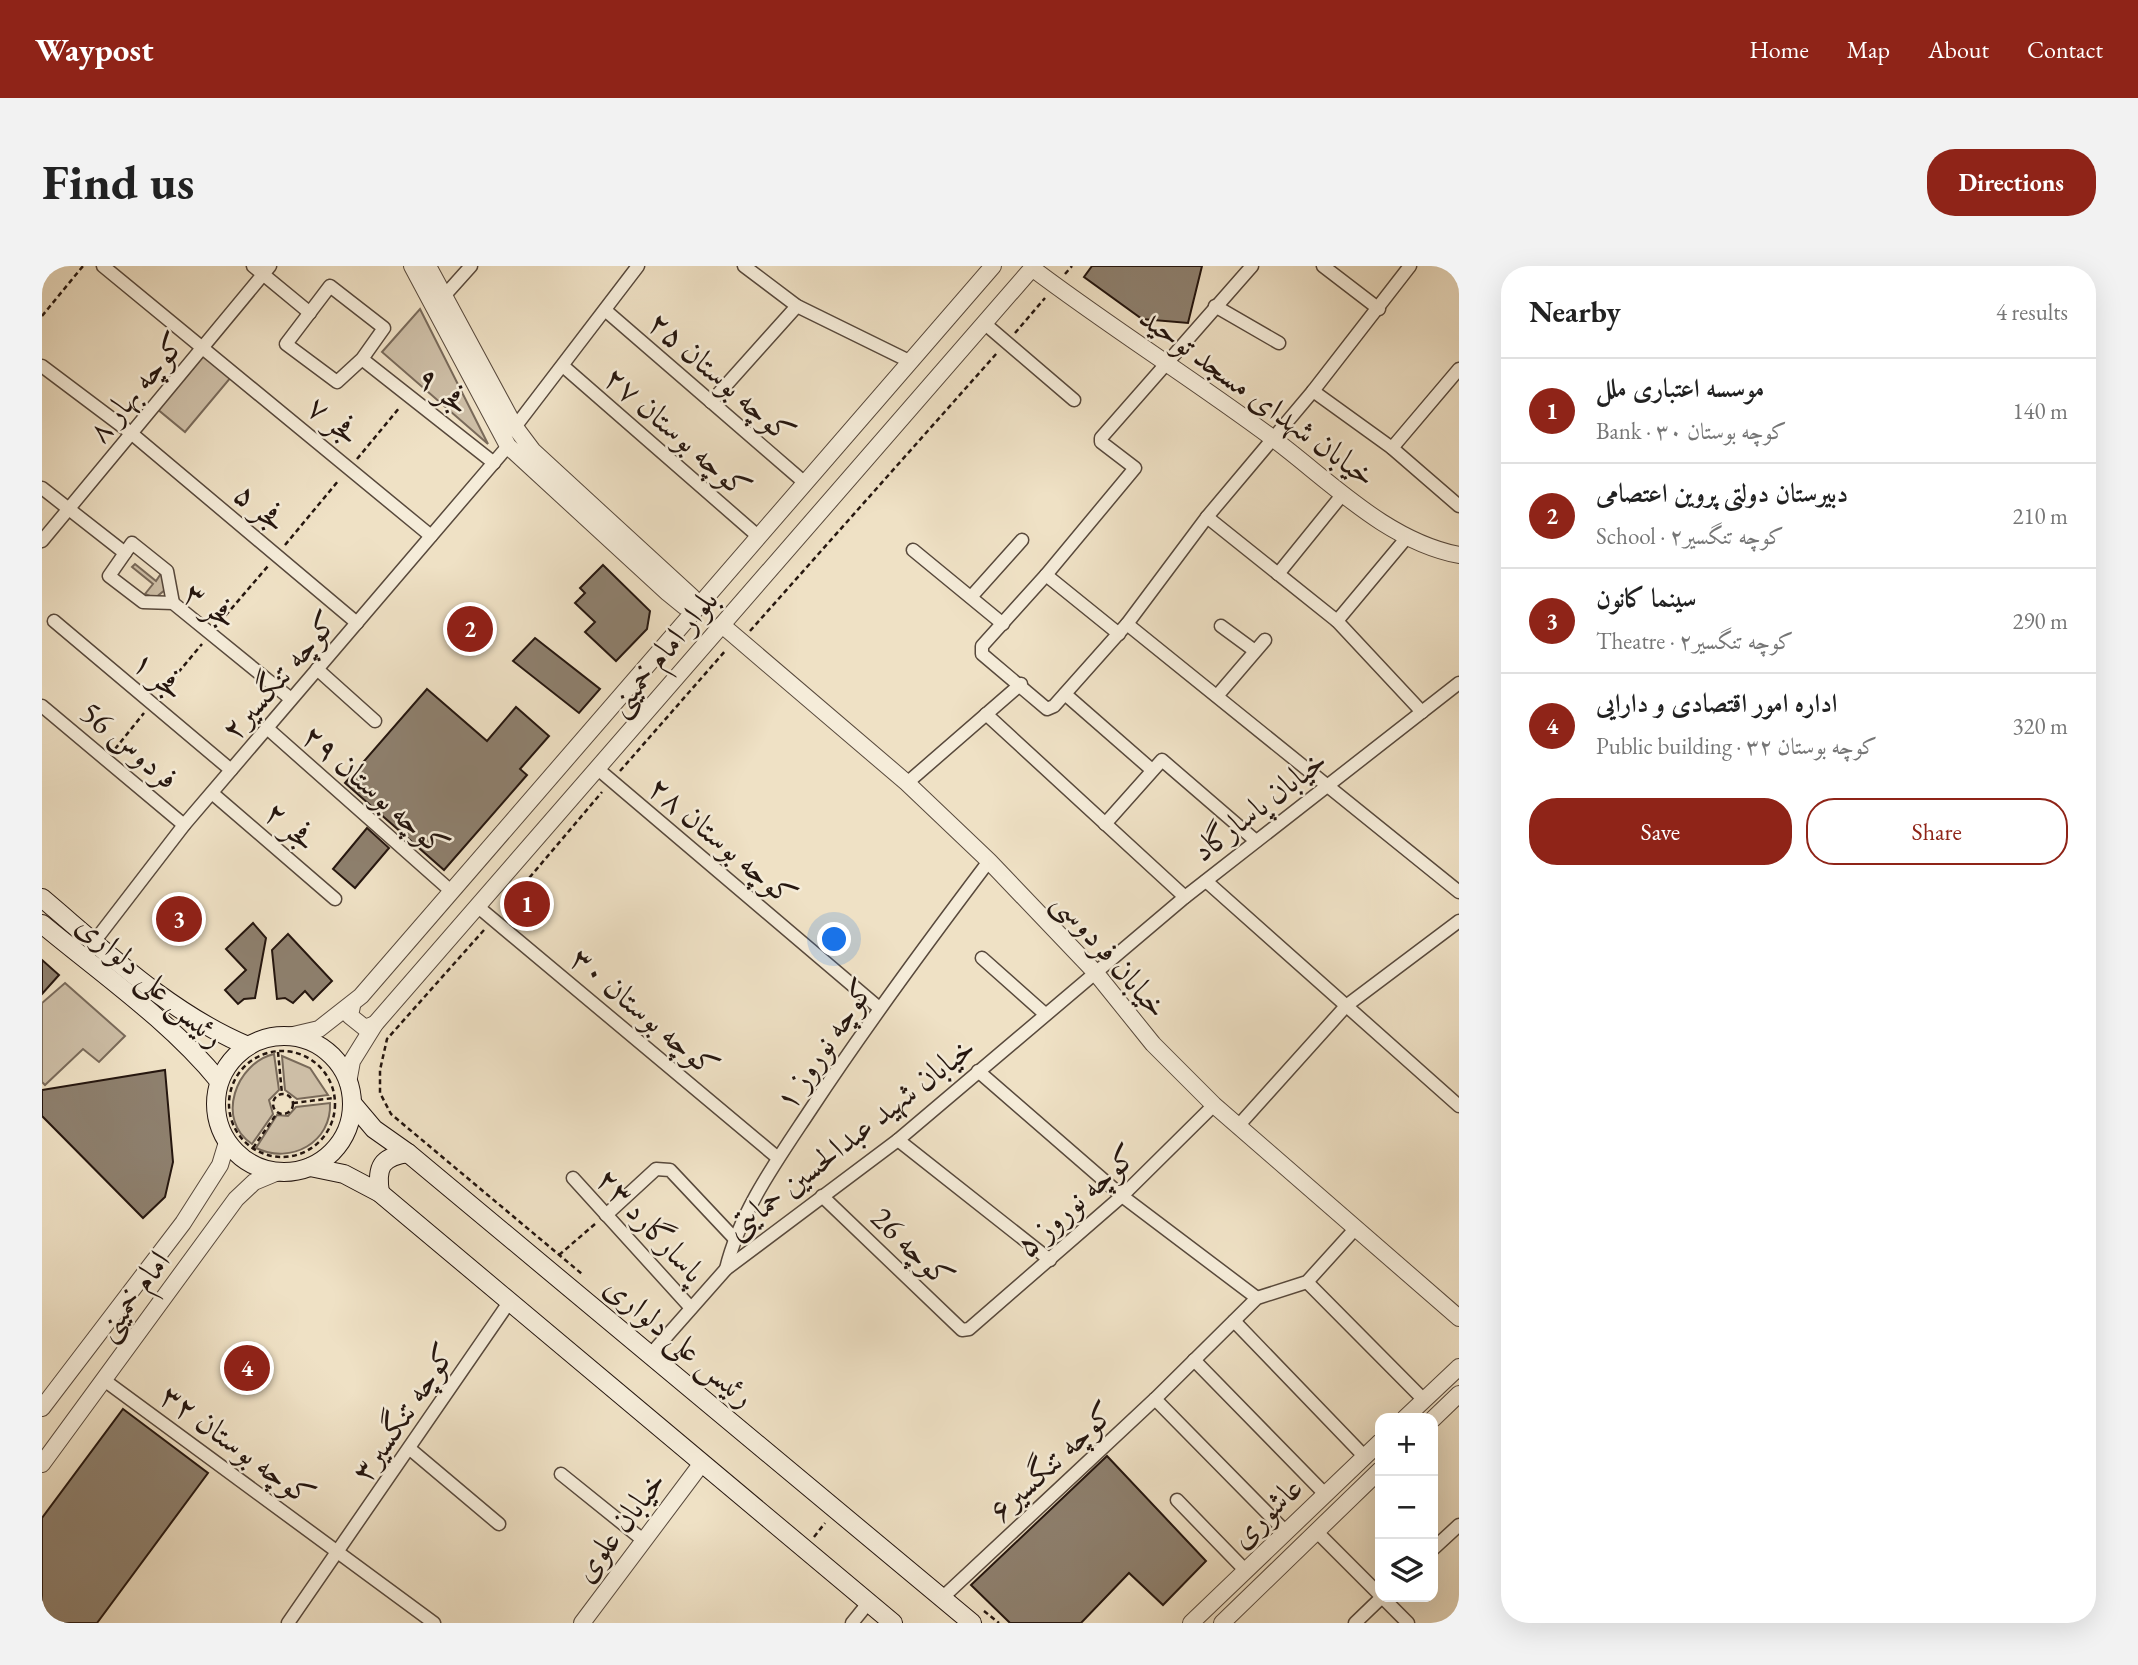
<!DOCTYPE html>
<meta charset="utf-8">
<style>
:root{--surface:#fff;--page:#f2f2f2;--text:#222;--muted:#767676;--line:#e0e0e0;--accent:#8f2418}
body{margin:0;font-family:"EB Garamond",Amiri,serif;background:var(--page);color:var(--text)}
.controls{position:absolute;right:21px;bottom:21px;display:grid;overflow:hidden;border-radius:14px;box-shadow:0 7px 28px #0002}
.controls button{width:63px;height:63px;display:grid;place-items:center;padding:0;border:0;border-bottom:2px solid var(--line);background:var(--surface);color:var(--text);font:35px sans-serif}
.you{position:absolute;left:793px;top:674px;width:24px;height:24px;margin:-18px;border:5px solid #fff;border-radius:50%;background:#1a73e8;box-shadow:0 0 0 10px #1a73e833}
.badge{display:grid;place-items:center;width:46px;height:46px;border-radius:50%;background:var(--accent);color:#fff;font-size:23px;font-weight:700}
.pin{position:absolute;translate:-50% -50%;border:4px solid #fff;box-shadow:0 2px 7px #0006}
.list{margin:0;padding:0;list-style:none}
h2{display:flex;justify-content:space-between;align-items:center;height:91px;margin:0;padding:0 28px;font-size:30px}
h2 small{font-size:23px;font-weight:400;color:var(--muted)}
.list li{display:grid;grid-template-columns:46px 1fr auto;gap:21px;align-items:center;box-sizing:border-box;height:105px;padding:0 28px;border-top:2px solid var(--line)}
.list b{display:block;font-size:26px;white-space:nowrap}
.list p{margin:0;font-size:23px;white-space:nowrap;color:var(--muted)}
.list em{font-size:23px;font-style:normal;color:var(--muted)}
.actions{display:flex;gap:14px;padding:21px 28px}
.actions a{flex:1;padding:16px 0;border:2px solid var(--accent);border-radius:28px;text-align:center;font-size:24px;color:var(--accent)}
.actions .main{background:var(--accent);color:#fff}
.icon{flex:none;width:38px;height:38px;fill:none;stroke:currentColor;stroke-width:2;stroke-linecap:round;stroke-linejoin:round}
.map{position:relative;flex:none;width:1417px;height:1357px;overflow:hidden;border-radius:28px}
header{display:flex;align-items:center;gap:42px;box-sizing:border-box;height:98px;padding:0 35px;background:var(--accent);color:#fff}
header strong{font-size:33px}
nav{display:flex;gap:38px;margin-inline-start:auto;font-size:24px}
.intro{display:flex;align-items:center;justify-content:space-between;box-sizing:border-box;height:168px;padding:0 42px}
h1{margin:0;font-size:49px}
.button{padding:18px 32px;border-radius:28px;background:var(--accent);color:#fff;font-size:24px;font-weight:700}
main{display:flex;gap:42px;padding:0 42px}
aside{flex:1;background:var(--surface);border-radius:28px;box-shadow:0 7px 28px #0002}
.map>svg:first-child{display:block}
.green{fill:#cdbea6;stroke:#796a5a;stroke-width:2}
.building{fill:#8e806e;stroke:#25160f;stroke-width:2}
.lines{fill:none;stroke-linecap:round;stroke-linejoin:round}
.minor-casing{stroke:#58493c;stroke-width:15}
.tertiary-casing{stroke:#58493c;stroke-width:18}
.secondary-casing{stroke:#25160f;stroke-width:20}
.path{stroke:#25160f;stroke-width:2.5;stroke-dasharray:5 3.5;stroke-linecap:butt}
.minor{stroke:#f5ecd9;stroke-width:12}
.tertiary{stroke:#f5ecd9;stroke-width:16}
.secondary{stroke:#f5ecd9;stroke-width:18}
.labels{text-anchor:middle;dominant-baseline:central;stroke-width:5;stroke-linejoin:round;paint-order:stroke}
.street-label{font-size:32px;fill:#25160f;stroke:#f5ecd9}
</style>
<header>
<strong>Waypost</strong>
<nav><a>Home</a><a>Map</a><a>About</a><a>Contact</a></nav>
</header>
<div class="intro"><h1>Find us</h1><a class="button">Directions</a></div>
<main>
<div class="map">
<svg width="1417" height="1357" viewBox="0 0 1417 1357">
<rect width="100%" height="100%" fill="#efe1c5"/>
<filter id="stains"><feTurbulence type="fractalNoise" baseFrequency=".00286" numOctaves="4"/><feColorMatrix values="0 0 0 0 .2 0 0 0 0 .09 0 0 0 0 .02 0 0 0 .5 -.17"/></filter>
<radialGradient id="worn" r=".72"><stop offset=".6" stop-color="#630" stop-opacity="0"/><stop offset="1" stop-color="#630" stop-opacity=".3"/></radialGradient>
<g class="green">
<polygon points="378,43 446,178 340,86"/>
<polygon points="159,86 190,110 143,166 114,142"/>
<polygon points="93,298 114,315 120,306 124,323 113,332 103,328 111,318 90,301"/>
<polygon points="23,717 83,770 57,796 41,783 3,819 0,816 0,737"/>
<path d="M 232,788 L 237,824 L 227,834 L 231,848 L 210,878 C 173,854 194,797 232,788 Z"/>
<polygon points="240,790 268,802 286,829 255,833 243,824"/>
<path d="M 288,837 C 290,876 249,899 214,882 L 235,849 L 246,850 L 254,841 Z"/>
</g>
<g class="building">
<polygon points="1050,0 1160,0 1146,57 1100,53 1042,11"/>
<polygon points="561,299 608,345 605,363 574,395 543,366 553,356 533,337 543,327 538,322"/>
<polygon points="493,372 558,423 537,447 471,395"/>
<polygon points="385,423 445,475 474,441 507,470 478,503 485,509 402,604 303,517"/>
<polygon points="325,562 347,582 313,622 291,603"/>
<polygon points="211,657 224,672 213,732 202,733 196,738 183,724 204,704 184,683"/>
<polygon points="246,668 290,715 271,734 263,725 251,737 243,732 235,733 230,684"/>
<polygon points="0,694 17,709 0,728"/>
<polygon points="123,804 131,896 123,931 101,952 0,850 0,824"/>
<polygon points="81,1143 166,1207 55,1357 0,1357 0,1252"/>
<polygon points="1065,1190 1164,1295 1121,1339 1087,1307 1039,1357 968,1357 929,1319"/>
</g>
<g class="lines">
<g class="minor-casing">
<g id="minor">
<polyline points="61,0 389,270"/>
<polyline points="211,0 268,47"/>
<polyline points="702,0 755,40 867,95"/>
<polyline points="1210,0 1059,172 1059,176 1093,202 1004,309 940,380 940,388 1005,443 1012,440 1085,358 1165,251 1271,125 1368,0"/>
<polyline points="1281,0 1337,43"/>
<polyline points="403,29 429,0"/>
<polyline points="1173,40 1237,77"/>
<polyline points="563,44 763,217"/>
<polyline points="942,57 1032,134"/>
<polyline points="320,93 295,116 244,78 288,20 342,62 320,93 452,197"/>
<polyline points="0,100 89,167 315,357"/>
<polyline points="521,100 717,271"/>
<polyline points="1271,125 1350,182 1417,240"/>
<polyline points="669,136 755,40"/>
<polyline points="473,161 596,0"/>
<polyline points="1350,182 1417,103"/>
<polyline points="0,222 83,287 67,310 101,336 131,337 249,433"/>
<polyline points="1165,251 1295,355 1380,446"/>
<polyline points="0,275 228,0"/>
<polyline points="871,284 961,358"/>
<polyline points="83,287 90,277 125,305 131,337"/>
<polyline points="1236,308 1300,229"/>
<polyline points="1004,309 1077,368"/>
<polyline points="929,331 980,274"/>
<polyline points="12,355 189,504"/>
<polyline points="1295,355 1366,270"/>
<polyline points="1085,358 1417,626"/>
<polyline points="1179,360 1213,385"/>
<polyline points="275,403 333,455"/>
<polyline points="1023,428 1110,504"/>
<polyline points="1175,430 1223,374"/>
<polyline points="0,440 142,559"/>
<polyline points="944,448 1143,631"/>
<polyline points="225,462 409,625"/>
<polyline points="557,504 836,741"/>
<polyline points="865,517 979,418"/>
<polyline points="170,527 293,633"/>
<polyline points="1063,558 1120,494 1214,575"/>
<polyline points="1164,615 1417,840"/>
<polyline points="435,640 736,892"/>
<polyline points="52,676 142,559 466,180"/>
<polyline points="940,692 1003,748"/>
<polyline points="936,805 1080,930 1215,1032"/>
<polyline points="1197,859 1304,740 1417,655"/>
<polyline points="856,874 1008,994"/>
<polyline points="531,912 649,1042"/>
<polyline points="780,930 920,1064 927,1063 1080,930 1172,839"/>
<polyline points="564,949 614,903 628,904 692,972"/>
<path d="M 684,1003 C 698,945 736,893 769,843 C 825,758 885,677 947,595"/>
<polyline points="1265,1016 1382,1134"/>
<polyline points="1192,1055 1323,1191"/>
<polyline points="608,1089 684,1003 856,874 1143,631 1417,417"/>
<polyline points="1152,1094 1283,1228"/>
<polyline points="62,1114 392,1357"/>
<polyline points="1113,1133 1244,1266"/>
<polyline points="368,1183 457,1258"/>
<polyline points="519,1208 601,1274"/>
<polyline points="1135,1234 1204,1305"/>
<polyline points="1274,1265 1338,1329"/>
<polyline points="1391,1283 1417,1259"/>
<polyline points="1340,1331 1366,1357"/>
<polyline points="900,1332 1113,1133 1215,1032 1265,1016 1313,963"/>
<polyline points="246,1357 468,1035"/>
<polyline points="810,1357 827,1336"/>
<polyline points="1313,1357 1340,1331"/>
</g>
</g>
<g class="tertiary-casing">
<g id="tertiary">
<polyline points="370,0 466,180 626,327 642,340 653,343 650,331 491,185 473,161 386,0"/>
<path d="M 990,2 C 1068,61 1151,113 1229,171 C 1287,214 1344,275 1417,289"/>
<polyline points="680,359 865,517 947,595 1053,706 1111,778 1172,839 1417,1052"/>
<polyline points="310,740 308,750 323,762 333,758"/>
<polyline points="247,770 277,763 319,730 951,0"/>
<polyline points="306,817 310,795 333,758 992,0"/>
<polyline points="0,1142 141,957 178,899 185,876"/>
<polyline points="1363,1152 1417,1101"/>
<polyline points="1391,1153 1417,1128"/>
<polyline points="0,1198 194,933 212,916 236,906"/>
<polyline points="540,1357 660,1197"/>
<polyline points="1149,1357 1338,1176"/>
<polyline points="1180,1357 1338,1204"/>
</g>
</g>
<g class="secondary-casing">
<g id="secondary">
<path d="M 0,632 C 64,686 129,748 206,780"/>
<path d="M 0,658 C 60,708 128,755 177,815"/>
<circle cx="242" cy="838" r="68"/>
<polyline points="310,837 332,863 366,887 930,1357"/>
<polyline points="268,901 302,908 338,927 851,1357"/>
<path d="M 338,927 C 334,901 339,891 366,887"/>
</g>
</g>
<g class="path">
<polyline points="1023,8 1030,0"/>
<polyline points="0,50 41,0"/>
<polyline points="973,67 1003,32"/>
<polyline points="315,193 358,141"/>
<polyline points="243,279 297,214"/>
<polyline points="178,356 226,300"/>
<polyline points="708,365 955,87"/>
<polyline points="120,426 160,378"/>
<polyline points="73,483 102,447"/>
<polyline points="578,505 684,384"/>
<polyline points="460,644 560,526"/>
<polyline points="442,664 345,773 338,804 338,827 349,848 540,1008"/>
<circle cx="240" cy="838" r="53"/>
<polyline points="236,786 240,828"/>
<circle cx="241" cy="838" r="10"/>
<polyline points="251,837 292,832"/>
<polyline points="211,882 235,847"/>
<polyline points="517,989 553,958"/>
<polyline points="772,1271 783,1257"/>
<polyline points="942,1345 957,1357"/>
</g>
<use href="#minor" class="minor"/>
<use href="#tertiary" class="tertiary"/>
<use href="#secondary" class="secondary"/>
</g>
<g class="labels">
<g class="street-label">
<text transform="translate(680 111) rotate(41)">کوچه بوستان ۲۵</text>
<text transform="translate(94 121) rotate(-50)">کوچه بهار ۸</text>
<text transform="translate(402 124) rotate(38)">فجر ۹</text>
<text transform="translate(1216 130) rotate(36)">خیابان شهدای مسجد توحید</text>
<text transform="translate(292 154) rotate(39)">فجر ۷</text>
<text transform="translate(636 166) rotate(41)">کوچه بوستان ۲۷</text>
<text transform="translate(219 241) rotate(40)">فجر ۵</text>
<text transform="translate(169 339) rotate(34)">فجر ۳</text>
<text transform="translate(620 386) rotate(-50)">بلوار امام خمینی</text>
<text transform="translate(117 409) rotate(40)">فجر ۱</text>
<text transform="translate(237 409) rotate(-49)">کوچه تنگسیر۲</text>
<text transform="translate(88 479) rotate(40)">فردوس 56</text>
<text transform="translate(334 524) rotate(41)">کوچه بوستان ۲۹</text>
<text transform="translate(1217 539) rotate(-38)">خیابان پاسارگاد</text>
<text transform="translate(249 560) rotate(41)">فجر ۲</text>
<text transform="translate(681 575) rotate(40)">کوچه بوستان ۲۸</text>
<text transform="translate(1069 688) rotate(49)">خیابان فردوسی</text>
<text transform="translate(109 714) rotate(41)">رئیس علی دلواری</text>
<text transform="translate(603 746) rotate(40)">کوچه بوستان ۳۰</text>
<text transform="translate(782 778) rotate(-56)">کوچه نوروز ۱</text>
<text transform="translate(808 871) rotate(-38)">خیابان شهید عبدالحسین حمایتی</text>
<text transform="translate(1034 934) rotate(-42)">کوچه نوروز ۵</text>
<text transform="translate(609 959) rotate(47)">پاسارگارد ۲۳</text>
<text transform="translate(871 981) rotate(44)">کوچه 26</text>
<text transform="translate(90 1029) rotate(-53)">امام خمینی</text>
<text transform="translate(638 1075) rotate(40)">رئیس علی دلواری</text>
<text transform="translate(361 1146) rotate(-56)">کوچه تنگسیر۳</text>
<text transform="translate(196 1179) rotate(36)">کوچه بوستان ۳۲</text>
<text transform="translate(1009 1195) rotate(-43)">کوچه تنگسیر۶</text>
<text transform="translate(1224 1246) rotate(-44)">عاشوری</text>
<text transform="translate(577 1260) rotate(-53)">خیابان علوی</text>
</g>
</g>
<rect width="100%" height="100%" filter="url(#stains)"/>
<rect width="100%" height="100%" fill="url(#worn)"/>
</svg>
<div class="controls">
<button>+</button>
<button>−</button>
<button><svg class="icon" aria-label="layers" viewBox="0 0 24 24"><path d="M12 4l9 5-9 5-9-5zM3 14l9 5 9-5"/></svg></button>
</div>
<div class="you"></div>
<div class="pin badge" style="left:485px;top:638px">1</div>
<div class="pin badge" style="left:428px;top:363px">2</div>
<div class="pin badge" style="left:137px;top:653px">3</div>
<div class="pin badge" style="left:205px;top:1102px">4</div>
</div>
<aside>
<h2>Nearby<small>4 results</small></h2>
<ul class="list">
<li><span class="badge">1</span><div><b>موسسه اعتباری ملل</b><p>Bank · کوچه بوستان ۳۰</p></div><em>140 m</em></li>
<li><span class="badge">2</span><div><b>دبیرستان دولتی پروین اعتصامی</b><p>School · کوچه تنگسیر۲</p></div><em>210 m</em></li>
<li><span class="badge">3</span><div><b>سینما کانون</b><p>Theatre · کوچه تنگسیر۲</p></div><em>290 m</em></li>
<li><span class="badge">4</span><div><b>اداره امور اقتصادی و دارایی</b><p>Public building · کوچه بوستان ۳۲</p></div><em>320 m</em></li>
</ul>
<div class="actions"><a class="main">Save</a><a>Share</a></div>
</aside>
</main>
